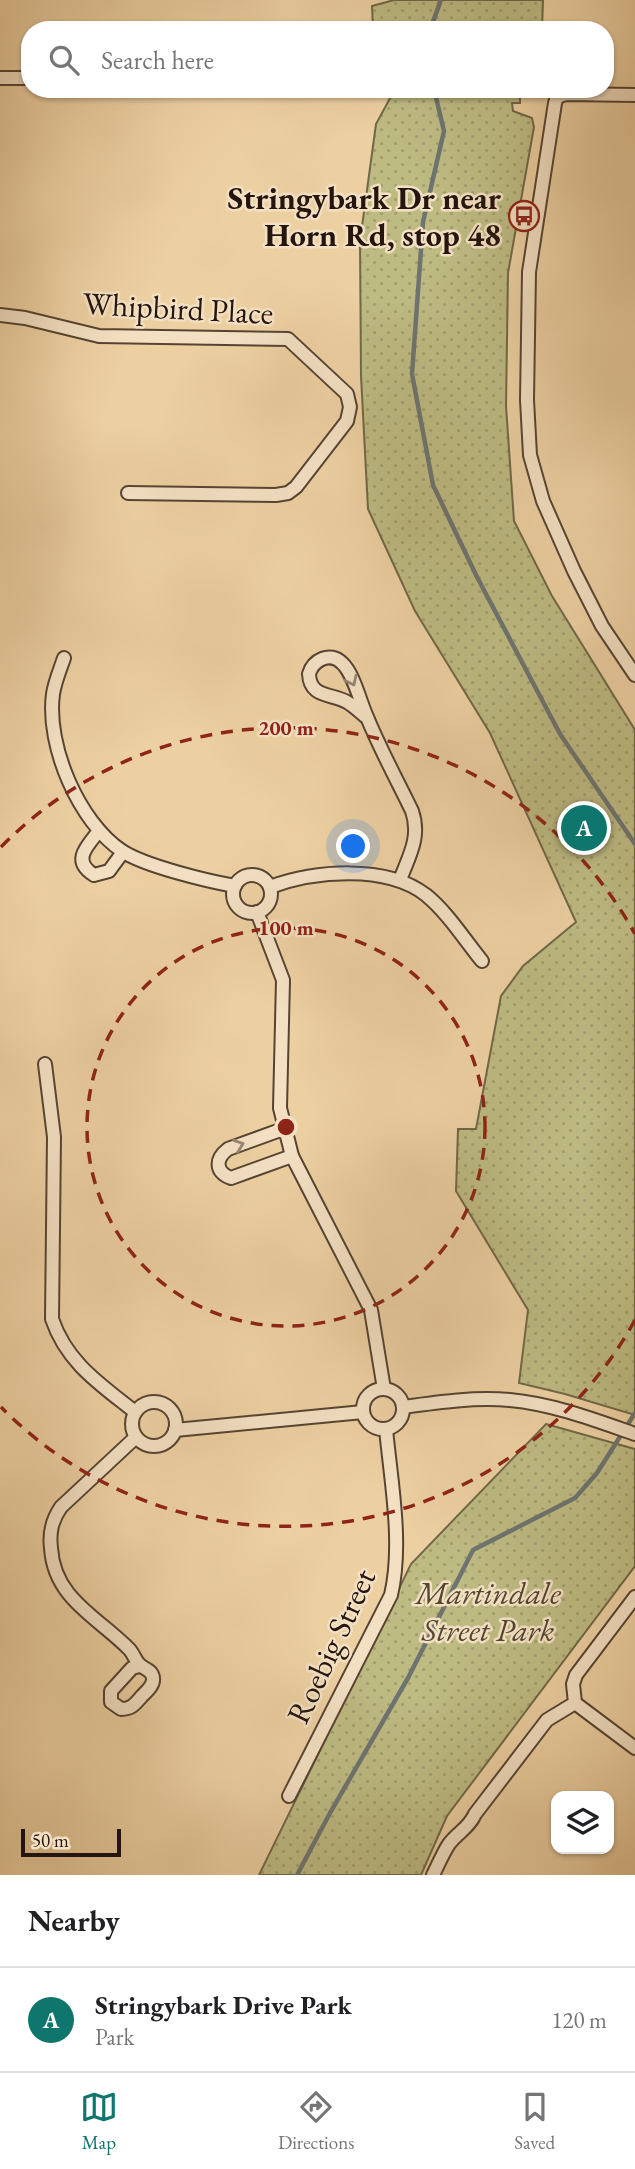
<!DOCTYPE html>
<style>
:root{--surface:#fff;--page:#f2f2f2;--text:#202124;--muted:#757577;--line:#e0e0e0;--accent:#0f766e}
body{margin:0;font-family:"EB Garamond",serif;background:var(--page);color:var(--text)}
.controls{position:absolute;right:21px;bottom:21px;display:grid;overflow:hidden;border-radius:14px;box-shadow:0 2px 5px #0004}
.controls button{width:63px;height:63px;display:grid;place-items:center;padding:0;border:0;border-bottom:2px solid var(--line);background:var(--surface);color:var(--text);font:35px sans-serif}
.scale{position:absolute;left:21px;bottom:18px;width:100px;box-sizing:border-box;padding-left:7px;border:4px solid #24150e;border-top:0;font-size:19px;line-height:24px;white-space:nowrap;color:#24150e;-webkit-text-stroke:5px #f3e0c3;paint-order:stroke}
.you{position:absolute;left:354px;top:847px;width:24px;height:24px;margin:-18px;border:5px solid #fff;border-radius:50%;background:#1a73e8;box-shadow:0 0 0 10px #1a73e833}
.badge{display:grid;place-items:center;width:46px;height:46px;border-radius:50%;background:var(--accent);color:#fff;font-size:23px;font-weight:700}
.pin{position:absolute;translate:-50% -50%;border:4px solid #fff;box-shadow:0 2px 7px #0006}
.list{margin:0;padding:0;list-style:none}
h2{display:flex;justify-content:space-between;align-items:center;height:91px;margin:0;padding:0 28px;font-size:30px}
h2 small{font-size:23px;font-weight:400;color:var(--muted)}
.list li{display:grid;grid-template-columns:46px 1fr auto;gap:21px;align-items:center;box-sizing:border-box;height:105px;padding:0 28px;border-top:2px solid var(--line)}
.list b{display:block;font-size:26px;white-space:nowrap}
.list p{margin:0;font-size:23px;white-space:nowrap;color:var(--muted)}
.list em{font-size:23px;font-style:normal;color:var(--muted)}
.icon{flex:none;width:38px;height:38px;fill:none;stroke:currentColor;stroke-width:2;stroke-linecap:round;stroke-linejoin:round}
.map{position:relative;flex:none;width:635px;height:1875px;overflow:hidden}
.search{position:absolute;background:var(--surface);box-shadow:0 2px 5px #0004;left:21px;right:21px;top:21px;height:77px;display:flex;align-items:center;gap:18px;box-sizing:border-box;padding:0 24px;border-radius:28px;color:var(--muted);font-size:26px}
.sheet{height:196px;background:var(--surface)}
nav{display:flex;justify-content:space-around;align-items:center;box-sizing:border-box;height:98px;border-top:2px solid var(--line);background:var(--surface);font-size:19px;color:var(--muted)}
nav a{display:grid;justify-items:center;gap:4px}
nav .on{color:var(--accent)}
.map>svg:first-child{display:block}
.park{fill:url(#park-dots);stroke:#706848;stroke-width:2}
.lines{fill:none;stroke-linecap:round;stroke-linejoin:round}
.stream{stroke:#6d7470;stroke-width:4.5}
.minor-casing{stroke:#564433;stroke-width:16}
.minor{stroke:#f3e0c3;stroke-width:12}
.oneway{stroke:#968572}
.ring{fill:none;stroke:#8f2418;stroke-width:3.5;stroke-dasharray:12 9}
.labels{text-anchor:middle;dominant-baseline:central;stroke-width:5;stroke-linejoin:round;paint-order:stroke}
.poi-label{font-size:32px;font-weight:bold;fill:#24150e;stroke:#f3e0c3;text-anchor:end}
.street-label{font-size:32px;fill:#24150e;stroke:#f3e0c3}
.park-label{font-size:32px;font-style:italic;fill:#524731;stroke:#f3e0c3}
.centre{fill:#8f2418;stroke:#f3e0c3;stroke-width:3.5}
.ring-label{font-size:21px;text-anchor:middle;font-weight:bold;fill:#8f2418;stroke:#f3e0c3;stroke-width:5;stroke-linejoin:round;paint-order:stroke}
</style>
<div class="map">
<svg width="635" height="1875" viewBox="0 0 635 1875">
<defs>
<pattern id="park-dots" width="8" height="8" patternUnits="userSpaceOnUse" patternTransform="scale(1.75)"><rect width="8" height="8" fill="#bdba82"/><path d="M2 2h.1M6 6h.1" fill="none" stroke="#a29f6f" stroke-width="1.8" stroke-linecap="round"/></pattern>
</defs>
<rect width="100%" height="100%" fill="#edd0a2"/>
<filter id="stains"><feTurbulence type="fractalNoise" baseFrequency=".00286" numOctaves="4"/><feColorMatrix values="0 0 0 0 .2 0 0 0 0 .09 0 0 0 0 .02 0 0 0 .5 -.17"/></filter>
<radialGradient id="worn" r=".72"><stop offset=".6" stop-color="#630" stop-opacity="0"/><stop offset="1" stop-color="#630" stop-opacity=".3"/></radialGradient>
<g class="park">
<polygon points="394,0 543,0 542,30 373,30 372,6"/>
<polygon points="395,89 520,89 520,103 512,103 513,111 532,118 534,127 508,273 506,406 514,521 552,596 635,730 635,1415 565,1394 519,1383 528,1310 456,1191 458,1129 476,1129 501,996 523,966 576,922 490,733 415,611 368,509 361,376 360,241 376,124"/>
<polygon points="546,1424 635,1449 635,1566 447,1816 421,1875 259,1875 411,1564"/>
</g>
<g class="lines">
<g class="stream">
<polyline points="430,30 441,0"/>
<polyline points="434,89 444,131 423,222 412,374 433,485 477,577 560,734 635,844"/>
<polyline points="297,1875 330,1813 408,1678 473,1550 575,1498 597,1473 635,1413"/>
</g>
<g class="minor-casing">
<g id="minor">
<polyline points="0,78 30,78"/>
<polyline points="635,95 566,94 557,97 555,103 529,272 527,400 530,455 543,501 574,571 602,626 635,675"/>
<polyline points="0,315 25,318 99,336 288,339 347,394 350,407 347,421 296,487 288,493 276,495 128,493"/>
<path d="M 64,658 C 60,670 55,681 53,694 C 46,746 79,822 122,851 C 145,866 207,881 235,886"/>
<path d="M 366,717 C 360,712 354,706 347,702 C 331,693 310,698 309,674 C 313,660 330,651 342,663 C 354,674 360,702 367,717 C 380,749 397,780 412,811 C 421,837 409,856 400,880"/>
<path d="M 99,831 C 87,846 71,861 94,875 L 109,871 L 123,852"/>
<circle cx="252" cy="894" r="19"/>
<path d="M 270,887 C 314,871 386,864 426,895 C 448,913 464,939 482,961"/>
<polyline points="257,912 283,980 280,1108 292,1156 371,1310 384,1389"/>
<path d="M 45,1064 L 54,1137 L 52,1319 C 67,1363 100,1384 135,1412"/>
<path d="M 283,1129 L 228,1149 C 215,1159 215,1172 231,1178 L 292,1156"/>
<circle cx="383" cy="1409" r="20"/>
<circle cx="154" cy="1424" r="22"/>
<path d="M 403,1407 C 439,1402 474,1397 510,1400 C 553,1404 595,1420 635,1434"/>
<polyline points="175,1430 363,1412"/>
<path d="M 136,1437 L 61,1507 C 52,1520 49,1532 51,1548 C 54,1599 98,1617 130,1650 C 134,1655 135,1660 139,1664 C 143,1669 152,1669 153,1678 C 154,1685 147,1691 142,1696 C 135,1704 132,1709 121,1709 L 111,1702 L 111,1691 L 132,1668 L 139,1666"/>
<polyline points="575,1703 635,1748"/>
<path d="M 289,1796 L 391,1595 C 403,1544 391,1482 386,1429"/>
<path d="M 433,1875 C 438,1865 443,1853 449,1844 C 458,1832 469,1828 475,1814 L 547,1720 L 575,1703 L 573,1684 L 576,1675 L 635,1597"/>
</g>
</g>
<use href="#minor" class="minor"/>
</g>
<defs><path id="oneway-chevron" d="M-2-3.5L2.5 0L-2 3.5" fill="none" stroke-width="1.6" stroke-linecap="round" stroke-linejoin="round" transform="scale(1.75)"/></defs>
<g class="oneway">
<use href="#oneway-chevron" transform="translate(352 681) rotate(65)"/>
<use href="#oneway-chevron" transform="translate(239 1145) rotate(-20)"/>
</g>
<g class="ring">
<circle cx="286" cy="1127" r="199"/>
<path d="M635 1320A399 399 0 0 1 1 1407M1 847A399 399 0 0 1 635 934"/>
</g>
<defs>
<g id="bus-ring" transform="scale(1.575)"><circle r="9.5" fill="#f3e0c3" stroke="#8f2418" stroke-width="1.5"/><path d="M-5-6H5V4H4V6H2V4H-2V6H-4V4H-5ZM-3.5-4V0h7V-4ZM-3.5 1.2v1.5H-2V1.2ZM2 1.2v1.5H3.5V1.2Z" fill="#8f2418"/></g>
</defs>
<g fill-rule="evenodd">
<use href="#bus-ring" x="524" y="216"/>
</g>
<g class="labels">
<g class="poi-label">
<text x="501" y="198">Stringybark Dr near<tspan x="501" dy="37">Horn Rd, stop 48</tspan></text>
</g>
<g class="street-label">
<text transform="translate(178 308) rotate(3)">Whipbird Place</text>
<text transform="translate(331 1646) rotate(-65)">Roebig Street</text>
</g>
<g class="park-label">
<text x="488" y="1593">Martindale<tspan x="488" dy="37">Street Park</tspan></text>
</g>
</g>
<circle cx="286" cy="1127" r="10" class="centre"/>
<g class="ring-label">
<text x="286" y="735">200 m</text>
<text x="286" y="935">100 m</text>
</g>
<rect width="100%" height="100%" filter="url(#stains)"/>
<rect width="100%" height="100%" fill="url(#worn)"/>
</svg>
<div class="controls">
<button><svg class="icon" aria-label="layers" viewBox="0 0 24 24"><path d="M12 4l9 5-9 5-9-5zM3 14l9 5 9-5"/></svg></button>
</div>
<div class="scale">50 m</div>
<div class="you"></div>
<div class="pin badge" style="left:584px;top:828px">A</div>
<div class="search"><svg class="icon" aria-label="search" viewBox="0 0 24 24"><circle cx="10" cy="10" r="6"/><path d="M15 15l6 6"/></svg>Search here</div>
</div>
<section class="sheet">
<h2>Nearby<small></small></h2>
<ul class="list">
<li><span class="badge">A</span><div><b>Stringybark Drive Park</b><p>Park</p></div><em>120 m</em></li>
</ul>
</section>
<nav>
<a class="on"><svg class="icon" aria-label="map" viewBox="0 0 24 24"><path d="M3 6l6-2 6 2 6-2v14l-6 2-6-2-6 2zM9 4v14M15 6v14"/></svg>Map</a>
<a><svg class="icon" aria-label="directions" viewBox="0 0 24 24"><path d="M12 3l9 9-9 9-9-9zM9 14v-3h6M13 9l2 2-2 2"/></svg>Directions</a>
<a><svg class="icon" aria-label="saved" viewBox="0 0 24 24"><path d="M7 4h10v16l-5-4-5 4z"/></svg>Saved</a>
</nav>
